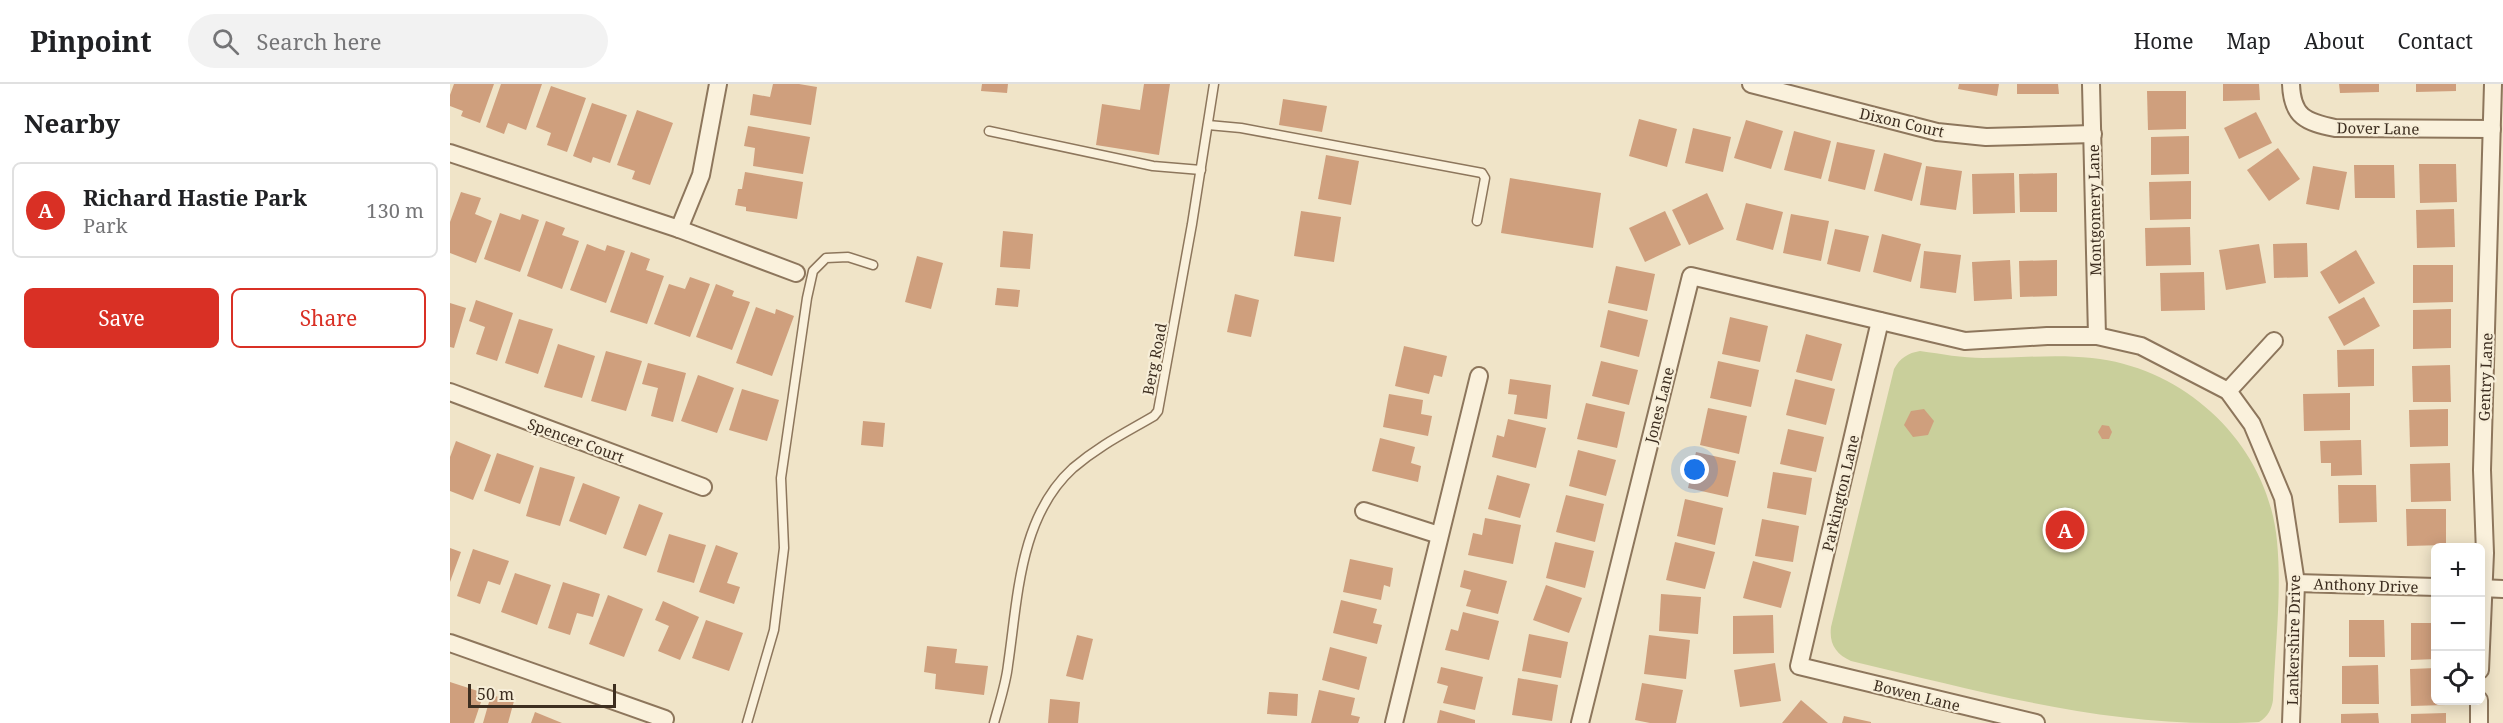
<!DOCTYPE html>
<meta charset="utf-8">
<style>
:root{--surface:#fff;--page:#f2f2f2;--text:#202124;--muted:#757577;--line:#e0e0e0;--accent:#d93025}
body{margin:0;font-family:"Noto Serif",serif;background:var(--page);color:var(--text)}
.controls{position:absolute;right:18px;bottom:18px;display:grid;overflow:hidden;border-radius:9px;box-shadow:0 3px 15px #0003}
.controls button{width:54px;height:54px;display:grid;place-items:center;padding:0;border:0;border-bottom:2px solid var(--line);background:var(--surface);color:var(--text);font:30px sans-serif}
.scale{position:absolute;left:18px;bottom:15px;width:148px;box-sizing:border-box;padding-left:6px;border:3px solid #3d2e20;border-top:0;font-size:16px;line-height:21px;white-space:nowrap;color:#3d2e20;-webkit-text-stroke:4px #f7eed8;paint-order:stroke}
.you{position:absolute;left:1245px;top:386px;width:21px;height:21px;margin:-15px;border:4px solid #fff;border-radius:50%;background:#1a73e8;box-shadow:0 0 0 9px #1a73e833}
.badge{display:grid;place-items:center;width:39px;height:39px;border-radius:50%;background:var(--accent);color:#fff;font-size:20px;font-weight:700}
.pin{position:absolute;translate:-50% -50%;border:3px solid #fff;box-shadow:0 2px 6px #0006}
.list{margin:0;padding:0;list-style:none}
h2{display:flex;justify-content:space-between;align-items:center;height:78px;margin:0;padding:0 24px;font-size:26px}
h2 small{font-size:20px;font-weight:400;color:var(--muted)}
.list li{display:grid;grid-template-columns:39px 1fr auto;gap:18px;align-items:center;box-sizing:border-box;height:96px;margin:0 12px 12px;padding:0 12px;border:2px solid var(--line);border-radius:9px}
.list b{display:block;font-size:22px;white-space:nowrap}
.list p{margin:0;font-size:20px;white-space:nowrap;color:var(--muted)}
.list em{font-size:20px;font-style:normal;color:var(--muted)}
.actions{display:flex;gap:12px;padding:18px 24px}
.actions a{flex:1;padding:14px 0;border:2px solid var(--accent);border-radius:9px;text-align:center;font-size:21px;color:var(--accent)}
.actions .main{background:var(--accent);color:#fff}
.icon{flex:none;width:33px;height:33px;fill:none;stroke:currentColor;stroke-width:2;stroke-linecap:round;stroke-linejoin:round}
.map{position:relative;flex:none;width:2053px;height:639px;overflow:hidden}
header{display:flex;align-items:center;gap:36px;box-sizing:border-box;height:84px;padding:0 30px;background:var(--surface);border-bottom:2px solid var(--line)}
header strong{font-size:28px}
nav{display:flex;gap:33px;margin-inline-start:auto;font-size:21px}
.search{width:420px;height:54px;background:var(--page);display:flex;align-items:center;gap:15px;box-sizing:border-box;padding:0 21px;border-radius:33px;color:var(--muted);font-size:22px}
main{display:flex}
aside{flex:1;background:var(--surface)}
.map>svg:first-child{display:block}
.green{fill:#c9cf9b}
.building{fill:#cf9f7d}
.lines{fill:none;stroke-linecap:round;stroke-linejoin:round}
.lane-casing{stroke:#8d765c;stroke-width:11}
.street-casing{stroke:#8d765c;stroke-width:20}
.lane{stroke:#faf1dc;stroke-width:8}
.street{stroke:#faf1dc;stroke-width:16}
.labels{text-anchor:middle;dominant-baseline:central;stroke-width:4.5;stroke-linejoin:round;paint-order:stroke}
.street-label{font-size:15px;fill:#3d2e20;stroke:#f7eed8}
</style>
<header>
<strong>Pinpoint</strong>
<div class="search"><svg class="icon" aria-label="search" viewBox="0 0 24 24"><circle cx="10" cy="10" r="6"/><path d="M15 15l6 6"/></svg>Search here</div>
<nav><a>Home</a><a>Map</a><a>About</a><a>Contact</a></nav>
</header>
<main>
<aside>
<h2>Nearby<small></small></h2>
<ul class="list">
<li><span class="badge">A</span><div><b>Richard Hastie Park</b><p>Park</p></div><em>130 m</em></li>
</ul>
<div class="actions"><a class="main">Save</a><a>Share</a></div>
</aside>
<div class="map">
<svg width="2053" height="639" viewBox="0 0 2053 639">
<rect width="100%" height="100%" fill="#f0e4c8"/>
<path class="green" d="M 1470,267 C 1492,270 1512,274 1533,274 C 1569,274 1606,270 1642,274 C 1737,284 1818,361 1827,457 C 1832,509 1825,563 1823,616 C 1822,624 1818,633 1809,638 C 1798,639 1777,639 1764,639 C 1640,639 1521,605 1401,577 C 1386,570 1379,560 1381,543 L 1444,285 C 1450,274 1458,269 1470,267 Z"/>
<g class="building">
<polygon points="4,0 44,0 30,39 11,32 13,27 0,22 0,11"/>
<polygon points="51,0 92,0 76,46 58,39 54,50 36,43"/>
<polygon points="323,0 349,0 367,3 361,41 300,31 303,10 320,13"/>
<polygon points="532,0 558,0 557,9 531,7"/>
<polygon points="694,0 720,0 709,71 646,61 652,20 690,26"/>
<polygon points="1509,0 1549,0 1547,12 1508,5"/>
<polygon points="1567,0 1608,0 1609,10 1567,10"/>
<polygon points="1773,0 1809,0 1810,16 1773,17"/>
<polygon points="1889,0 1929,0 1929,8 1890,9"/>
<polygon points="1966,0 2006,0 2006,7 1966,8"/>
<polygon points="101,2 136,14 117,68 97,61 101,49 86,43"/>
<polygon points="1697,7 1736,7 1736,45 1698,46"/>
<polygon points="833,15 877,22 872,48 829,41"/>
<polygon points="142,19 177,31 160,79 143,73 141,79 123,72"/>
<polygon points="187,26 223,39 200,101 182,95 185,87 167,81"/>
<polygon points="1806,28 1822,59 1789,75 1774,44"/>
<polygon points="1189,35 1227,45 1217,83 1179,72"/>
<polygon points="1296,36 1333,47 1321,85 1284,74"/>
<polygon points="298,42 360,53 353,90 303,82 305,64 294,62"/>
<polygon points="1243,44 1281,53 1273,88 1235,79"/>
<polygon points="1344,47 1381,57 1371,95 1334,86"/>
<polygon points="1739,52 1739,90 1701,91 1701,53"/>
<polygon points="1387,58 1425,66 1415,106 1378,97"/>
<polygon points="1828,64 1850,95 1819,117 1797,86"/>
<polygon points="1434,69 1472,79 1462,117 1424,107"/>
<polygon points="876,71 909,77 901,121 868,115"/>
<polygon points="1969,80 2006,80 2007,118 1970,119"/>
<polygon points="1904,81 1944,81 1945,114 1905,114"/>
<polygon points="1476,82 1512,87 1506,126 1470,121"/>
<polygon points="1863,82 1897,88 1889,126 1856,120"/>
<polygon points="295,88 353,98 347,135 296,127 296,123 285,121 288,105 292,105"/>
<polygon points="1564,89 1565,129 1523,130 1522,90"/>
<polygon points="1607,89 1607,128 1570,128 1569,90"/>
<polygon points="1060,94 1151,109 1143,164 1051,149"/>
<polygon points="1741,97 1741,135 1700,136 1699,98"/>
<polygon points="11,108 31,114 25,130 42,137 26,179 0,169 0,138"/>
<polygon points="1257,109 1274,145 1239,161 1222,126"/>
<polygon points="1296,119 1333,128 1323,166 1286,156"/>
<polygon points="2004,125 2005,163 1967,164 1966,126"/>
<polygon points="851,127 891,133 884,178 844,172"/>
<polygon points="1215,127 1231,161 1195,178 1179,144"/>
<polygon points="50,129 70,136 72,130 89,136 70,188 34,175"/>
<polygon points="1341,130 1379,137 1371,177 1333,169"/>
<polygon points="96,137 115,144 112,151 129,157 112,205 77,192"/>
<polygon points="1740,143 1741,181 1696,182 1695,144"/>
<polygon points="1385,145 1419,152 1410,188 1377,180"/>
<polygon points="553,147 583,150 580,185 550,183"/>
<polygon points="1432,150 1471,160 1461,198 1423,188"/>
<polygon points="1857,159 1858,193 1824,194 1823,160"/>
<polygon points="137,160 155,167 157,161 175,167 156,219 120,206"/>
<polygon points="1809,160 1816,199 1776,206 1769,166"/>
<polygon points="1906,166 1925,199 1889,220 1870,188"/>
<polygon points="1474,167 1511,171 1506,209 1470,204"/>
<polygon points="181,168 200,175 196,186 214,192 197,240 160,228"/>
<polygon points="467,172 493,179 481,225 455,218"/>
<polygon points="1560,176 1562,215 1524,217 1522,178"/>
<polygon points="1607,176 1607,212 1570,213 1569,177"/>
<polygon points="1963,181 2003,181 2003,218 1963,219"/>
<polygon points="1166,182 1205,190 1197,227 1158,219"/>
<polygon points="1754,188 1755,226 1711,227 1710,189"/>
<polygon points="240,193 260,200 240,253 204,240 219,200 235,205"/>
<polygon points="266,200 284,207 282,212 300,218 282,266 246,253"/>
<polygon points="547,204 570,206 568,223 545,221"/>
<polygon points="785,210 809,216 801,253 777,248"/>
<polygon points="1914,213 1930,242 1894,262 1878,233"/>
<polygon points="26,216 63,229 47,277 26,270 35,243 19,237"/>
<polygon points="0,219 16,224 4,264 0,263"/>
<polygon points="306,223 325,230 326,225 344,232 322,292 286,279"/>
<polygon points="2001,225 2001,264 1963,265 1963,226"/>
<polygon points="1158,226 1198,236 1189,273 1150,263"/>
<polygon points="1280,233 1318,242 1310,278 1272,270"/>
<polygon points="69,235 103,245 88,290 55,279"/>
<polygon points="1356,250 1392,260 1382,297 1346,288"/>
<polygon points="108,260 145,272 132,314 94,303"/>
<polygon points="954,262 997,272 992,293 984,291 979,310 945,302"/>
<polygon points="1924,265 1924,302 1888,303 1887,266"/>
<polygon points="156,267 192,277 176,327 141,317"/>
<polygon points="1151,277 1188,286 1179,321 1142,312"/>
<polygon points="1268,277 1309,286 1301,323 1260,314"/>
<polygon points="198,279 236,289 223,338 201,332 208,304 192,300"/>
<polygon points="2000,281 2001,318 1963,318 1962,282"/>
<polygon points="248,291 284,304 267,349 231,337"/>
<polygon points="1060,295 1101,301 1097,335 1064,330 1067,311 1058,310"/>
<polygon points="1345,295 1385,305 1376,341 1336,331"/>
<polygon points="292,305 329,316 317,357 279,346"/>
<polygon points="1900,309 1900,346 1854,347 1853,310"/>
<polygon points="939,310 973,316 971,330 982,332 978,352 933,343"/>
<polygon points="1136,319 1175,328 1167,364 1127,355"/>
<polygon points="1258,324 1297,332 1289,370 1250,361"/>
<polygon points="1474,325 1484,337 1478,351 1463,353 1454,341 1461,327"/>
<polygon points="1998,325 1998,362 1960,363 1959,326"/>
<polygon points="1058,335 1096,344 1086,384 1042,373 1047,351 1054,353"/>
<polygon points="413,337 435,339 433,363 411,361"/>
<polygon points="1652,341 1659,342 1662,348 1659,355 1652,355 1648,348"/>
<polygon points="1338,345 1374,353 1366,388 1330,380"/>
<polygon points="930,354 965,363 961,379 971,382 968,398 922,387"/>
<polygon points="1911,356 1912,391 1881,392 1881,379 1871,379 1870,357"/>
<polygon points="6,357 41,371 23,416 0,407 0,373"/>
<polygon points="1128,366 1166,376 1156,412 1119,402"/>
<polygon points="1246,368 1286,377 1278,413 1238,404"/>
<polygon points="47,369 84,382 70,420 34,407"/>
<polygon points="2000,379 2001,417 1961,418 1960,380"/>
<polygon points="90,383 125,393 110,442 76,432"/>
<polygon points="1323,388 1362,394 1356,431 1317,424"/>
<polygon points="1047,391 1080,400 1070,434 1038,425"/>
<polygon points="133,399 170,413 156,451 119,437"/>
<polygon points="1888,401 1926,401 1927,438 1889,439"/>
<polygon points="1116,411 1154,420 1145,458 1106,448"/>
<polygon points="1235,415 1273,424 1265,461 1227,452"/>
<polygon points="189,420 213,429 196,472 173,464"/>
<polygon points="1956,425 1996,425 1996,461 1957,462"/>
<polygon points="1035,434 1071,441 1063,480 1018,471 1023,449 1032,451"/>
<polygon points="1312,435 1349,442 1343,478 1305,472"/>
<polygon points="219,450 256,461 244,499 207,488"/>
<polygon points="1105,458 1144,467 1135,504 1096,494"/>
<polygon points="1225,458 1265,468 1255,505 1216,496"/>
<polygon points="266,461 288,469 277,499 290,503 284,520 249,508"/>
<polygon points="0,464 11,468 0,498"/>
<polygon points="23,465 59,477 50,501 38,497 30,520 7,512"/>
<polygon points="900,475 943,484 940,503 934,501 931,516 893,508"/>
<polygon points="1303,477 1341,488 1331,524 1293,514"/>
<polygon points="1014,486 1057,497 1048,530 1016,522 1021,506 1010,503"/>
<polygon points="65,489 101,501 87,541 51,528"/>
<polygon points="113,498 150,510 143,533 127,529 120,551 98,544"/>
<polygon points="1096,501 1132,514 1119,549 1083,536"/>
<polygon points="1211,510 1251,513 1248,550 1209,547"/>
<polygon points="158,511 193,525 174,573 139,560"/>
<polygon points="891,516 927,525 923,539 932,541 927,560 883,549"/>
<polygon points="213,517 249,533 230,576 208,567 219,542 205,536"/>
<polygon points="1013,528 1049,537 1039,576 995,566 1001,545 1008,547"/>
<polygon points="1323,531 1324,569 1283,570 1283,532"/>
<polygon points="256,536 293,549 279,587 242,574"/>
<polygon points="1899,536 1934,536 1935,573 1899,573"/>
<polygon points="1961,539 1986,539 1986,575 1961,576"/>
<polygon points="1079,550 1118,558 1111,594 1072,587"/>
<polygon points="627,551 643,555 633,596 616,592"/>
<polygon points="1199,551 1240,556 1236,595 1194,590"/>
<polygon points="477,562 507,565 505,579 538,582 534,611 485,605 486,590 474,588"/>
<polygon points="880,563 917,573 909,606 872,596"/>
<polygon points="1325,579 1331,617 1290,623 1284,586"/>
<polygon points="1928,581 1929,620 1892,620 1892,582"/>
<polygon points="991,583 1033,593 1025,626 993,619 998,602 987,599"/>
<polygon points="1986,584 1986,616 1996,616 1996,621 1961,622 1960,585"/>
<polygon points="1068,594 1108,601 1102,637 1062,631"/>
<polygon points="0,598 34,609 24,639 0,639"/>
<polygon points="1192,599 1233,606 1226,639 1200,639 1185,636"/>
<polygon points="869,606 905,614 901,631 910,633 908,639 861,639"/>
<polygon points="819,608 848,610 847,632 817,630"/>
<polygon points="41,611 64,617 58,639 33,639"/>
<polygon points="600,615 630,618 628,639 598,639"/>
<polygon points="1351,616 1378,639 1332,639"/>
<polygon points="990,626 1025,636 1025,639 987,639"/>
<polygon points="85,628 112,639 81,639"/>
<polygon points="1928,629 1929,639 1891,639 1891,630"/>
<polygon points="1996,629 1996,639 1961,639 1961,630"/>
<polygon points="1394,632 1421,638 1421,639 1392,639"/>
</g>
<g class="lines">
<g class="lane-casing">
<g id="lane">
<polyline points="758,41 791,44 1032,89 1035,94 1027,137"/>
<polyline points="539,47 703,82 751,86"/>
<polyline points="297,639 324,546 334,464 331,394 357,214 363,187 376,174 398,173 423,181"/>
<path d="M 544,639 C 549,620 556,600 558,581 C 568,514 569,433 623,384 C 650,361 675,349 704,332 L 708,327 L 742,140 L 764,0"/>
</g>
</g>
<g class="street-casing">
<g id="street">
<polyline points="1301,0 1487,48 1536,53 1643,50"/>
<polyline points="1641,0 1647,252"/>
<path d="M 1841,0 C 1842,33 1856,38 1885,44 L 2042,45"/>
<polyline points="0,69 229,145 251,91 268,0"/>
<polyline points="229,145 346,189"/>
<polyline points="1430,237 1349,582 1586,639"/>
<polyline points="1778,307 1824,257"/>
<polyline points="0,308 253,403"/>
<polyline points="914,427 989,451"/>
<polyline points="1846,499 1986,503"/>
<polyline points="2030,504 2053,505"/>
<polyline points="0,559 215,635"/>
<polyline points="2030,586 2035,469 2032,386 2043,0"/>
<polyline points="944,639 1029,292"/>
<polyline points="1130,639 1241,192 1515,257 1597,252 1647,252 1691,262 1778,307 1802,340 1833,414 1846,499 1841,639"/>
<polyline points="2029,639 2029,616"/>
</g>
</g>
<use href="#lane" class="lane"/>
<use href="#street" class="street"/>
</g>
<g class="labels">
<g class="street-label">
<text transform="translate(1452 38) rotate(13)">Dixon Court</text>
<text transform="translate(1928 44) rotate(1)">Dover Lane</text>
<text transform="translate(1644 126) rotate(-91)">Montgomery Lane</text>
<text transform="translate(704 275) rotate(-79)">Berg Road</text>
<text transform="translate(2035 293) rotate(-88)">Gentry Lane</text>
<text transform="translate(1209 321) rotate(-76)">Jones Lane</text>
<text transform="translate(126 356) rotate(20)">Spencer Court</text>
<text transform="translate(1390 409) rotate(-77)">Parkington Lane</text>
<text transform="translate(1916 501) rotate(2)">Anthony Drive</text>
<text transform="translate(1843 556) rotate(-89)">Lankershire Drive</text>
<text transform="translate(1467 611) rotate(14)">Bowen Lane</text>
</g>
</g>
</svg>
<div class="controls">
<button>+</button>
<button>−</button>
<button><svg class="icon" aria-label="locate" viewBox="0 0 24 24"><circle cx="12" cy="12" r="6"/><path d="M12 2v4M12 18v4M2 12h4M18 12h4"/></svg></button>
</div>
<div class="scale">50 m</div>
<div class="you"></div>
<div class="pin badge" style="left:1615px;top:446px">A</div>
</div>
</main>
